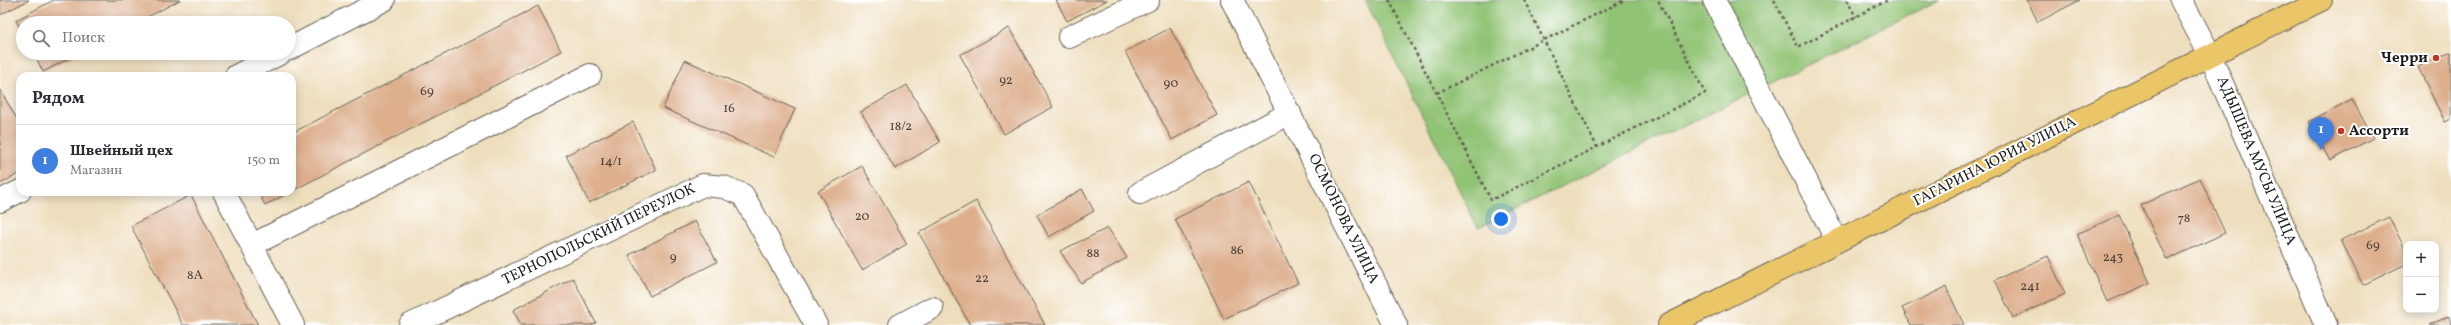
<!DOCTYPE html>
<html lang="ru">
<meta charset="utf-8">
<style>
:root{--surface:#fff;--page:#f7f7f7;--text:#2b2b33;--muted:#7c7c81;--line:#e1e1e2;--accent:#111827}
body{margin:0;font-family:Vollkorn,serif;background:var(--page);color:var(--text)}
.controls{position:absolute;right:12px;bottom:12px;display:grid;overflow:hidden;border-radius:8px;box-shadow:0 2px 10px #0003}
.controls button{width:36px;height:36px;display:grid;place-items:center;padding:0;border:0;border-bottom:1px solid var(--line);background:var(--surface);color:var(--text);font:20px sans-serif}
.you{position:absolute;left:1501px;top:219px;width:14px;height:14px;margin:-10px;border:3px solid #fff;border-radius:50%;background:#1a73e8;box-shadow:0 0 0 6px #1a73e833}
.badge{display:grid;place-items:center;width:26px;height:26px;border-radius:50%;background:var(--accent);color:#fff;font-size:13px;font-weight:700}
.pin{position:absolute;translate:-50% -33px;filter:drop-shadow(0 1px 2px #0008)}
.pin::after{content:'';position:absolute;top:21px;width:14px;height:12px;background:inherit;clip-path:polygon(0 0,100% 0,50% 100%)}
.list{margin:0;padding:0;list-style:none}
h2{display:flex;justify-content:space-between;align-items:center;height:52px;margin:0;padding:0 16px;font-size:17px}
h2 small{font-size:13px;font-weight:400;color:var(--muted)}
.list li{display:grid;grid-template-columns:26px 1fr auto;gap:12px;align-items:center;box-sizing:border-box;height:72px;padding:0 16px;border-top:1px solid var(--line)}
.list b{display:block;font-size:15px;white-space:nowrap}
.list p{margin:0;font-size:13px;white-space:nowrap;color:var(--muted)}
.list em{font-size:13px;font-style:normal;color:var(--muted)}
.icon{flex:none;width:22px;height:22px;fill:none;stroke:currentColor;stroke-width:2;stroke-linecap:round;stroke-linejoin:round}
.map{position:relative;flex:none;width:2451px;height:325px;overflow:hidden}
.search{position:absolute;background:var(--surface);box-shadow:0 2px 10px #0003;left:16px;top:16px;width:280px;height:44px;display:flex;align-items:center;gap:10px;box-sizing:border-box;padding:0 14px;border-radius:22px;color:var(--muted);font-size:15px}
.panel{position:absolute;background:var(--surface);box-shadow:0 2px 10px #0003;left:16px;top:72px;width:280px;height:124px;border-radius:12px}
.map>svg:first-child{display:block}
.green{fill:#91c374;stroke:#567048}
.building{fill:#ddaf8d}
.lines{fill:none;stroke-linecap:round;stroke-linejoin:round}
.minor-casing{stroke:#666054;stroke-width:24}
.major-casing{stroke:#666054;stroke-width:24}
.path{stroke:#666054;stroke-width:2.5;stroke-dasharray:3 3;stroke-linecap:butt}
.minor{stroke:#fff;stroke-width:22}
.major{stroke:#ebc669;stroke-width:22}
.poi-dot{fill:#c8321e;stroke:#fff;stroke-width:1.5}
.labels{text-anchor:middle;dominant-baseline:central;stroke-width:4;stroke-linejoin:round;paint-order:stroke}
.number-label{font-size:13px;fill:#4c4138}
.poi-label{font-size:15px;font-weight:bold;fill:#1c1c1c;stroke:#fff;text-anchor:end}
.street-label{font-size:15px;fill:#1c1c1c;stroke:#fff}
</style>
<div class="map">
<svg width="2451" height="325" viewBox="0 0 2451 325">
<rect width="100%" height="100%" fill="#fff"/>
<filter id="ink" filterUnits="userSpaceOnUse"><feTurbulence type="fractalNoise" baseFrequency=".025" numOctaves="2"/><feDisplacementMap in="SourceGraphic" scale="8" xChannelSelector="R" yChannelSelector="G"/><feConvolveMatrix kernelMatrix="1 2 1 2 8 2 1 2 1" color-interpolation-filters="sRGB"/></filter>
<filter id="wash" filterUnits="userSpaceOnUse"><feTurbulence type="fractalNoise" baseFrequency=".012" numOctaves="4" result="noise"/><feDisplacementMap in="SourceGraphic" scale="16" xChannelSelector="R" yChannelSelector="G"/><feGaussianBlur stdDeviation="0.9" result="paint"/><feColorMatrix in="noise" values="0 0 0 0 0 0 0 0 0 0 0 0 0 0 0 0 0 1.4 0 .05"/><feComposite in="paint" operator="in"/></filter>
<g filter="url(#wash)">
<rect width="100%" height="100%" fill="#eedebd"/>
<polygon class="green" points="1365,0 1939,0 1478,228"/>
<g id="blocks">
<g class="building">
<polygon points="0,0 29,0 0,15"/>
<polygon points="54,0 180,0 136,23 23,23 23,33 16,20"/>
<polygon points="1056,0 1107,0 1067,21"/>
<polygon points="2027,0 2080,0 2038,22"/>
<polygon points="538,6 561,51 292,191 292,133"/>
<polygon points="1009,28 1053,107 1004,134 960,55"/>
<polygon points="1170,28 1217,115 1172,140 1125,52"/>
<polygon points="2451,52 2451,119 2445,122 2418,67"/>
<polygon points="34,53 79,53 43,72"/>
<polygon points="685,60 795,109 774,157 663,108"/>
<polygon points="907,85 940,142 895,169 861,112"/>
<polygon points="0,90 20,124 20,173 0,184"/>
<polygon points="2352,99 2373,138 2330,161 2309,122"/>
<polygon points="633,122 656,170 589,203 566,155"/>
<polygon points="862,166 907,244 862,270 818,191"/>
<polygon points="2200,178 2225,233 2167,260 2141,205"/>
<polygon points="1249,182 1298,283 1224,319 1175,219"/>
<polygon points="1082,189 1094,211 1049,237 1037,215"/>
<polygon points="258,192 291,192 265,205"/>
<polygon points="191,195 258,325 183,325 131,226"/>
<polygon points="976,201 1045,325 970,325 919,233"/>
<polygon points="2119,215 2150,283 2107,302 2077,234"/>
<polygon points="2389,217 2406,251 2406,264 2363,285 2341,240"/>
<polygon points="695,221 717,262 650,296 629,255"/>
<polygon points="1108,228 1127,258 1081,283 1060,251"/>
<polygon points="2048,256 2065,294 2013,318 1995,280"/>
<polygon points="573,278 596,323 591,325 521,325 513,310"/>
<polygon points="1946,287 1964,325 1911,325 1902,308"/>
<polygon points="2449,316 2451,325 2430,325"/>
</g>
</g>
</g>
<g filter="url(#ink)">
<use href="#blocks" fill-opacity="0" stroke="#666054" stroke-width="1"/>
<g class="lines">
<g class="minor-casing">
<g id="minor">
<polyline points="1232,0 1396,325"/>
<polyline points="1714,0 1837,241"/>
<polyline points="2181,0 2210,55 2326,325"/>
<polyline points="1069,37 1148,0"/>
<polyline points="289,49 384,0"/>
<polyline points="236,76 281,53"/>
<polyline points="224,192 293,325"/>
<polyline points="1140,193 1290,113"/>
<polyline points="0,201 20,191"/>
<polyline points="252,245 590,75"/>
<polyline points="410,325 703,185 724,187 743,195 816,325"/>
<polyline points="900,325 932,308"/>
</g>
</g>
<g class="major-casing">
<polyline id="major" points="1669,325 2321,0"/>
</g>
<g class="path">
<polyline points="1389,0 1491,200 1705,93 1658,0"/>
<polyline points="1524,0 1597,147"/>
<polyline points="1774,0 1798,47 1888,0"/>
<polyline points="1847,0 1856,17"/>
<polyline points="1437,93 1625,0"/>
</g>
<use href="#minor" class="minor"/>
<use href="#major" class="major"/>
</g>
</g>
<g class="poi-dot">
<circle cx="2436" cy="58" r="4"/>
<circle cx="2341" cy="131" r="4"/>
</g>
<g class="labels">
<g class="number-label">
<text x="1006" y="81">92</text>
<text x="1171" y="84">90</text>
<text x="427" y="92">69</text>
<text x="729" y="109">16</text>
<text x="901" y="127">18/2</text>
<text x="611" y="162">14/1</text>
<text x="862" y="217">20</text>
<text x="2184" y="219">78</text>
<text x="2373" y="246">69</text>
<text x="1237" y="251">86</text>
<text x="1093" y="254">88</text>
<text x="673" y="258">9</text>
<text x="2113" y="258">243</text>
<text x="195" y="276">8А</text>
<text x="982" y="279">22</text>
<text x="2030" y="287">241</text>
</g>
<g class="poi-label">
<text x="2428" y="58">Черри</text>
<text x="2349" y="131" text-anchor="start">Ассорти</text>
</g>
<g class="street-label">
<text transform="translate(2256 161) rotate(67)">АДЫШЕВА МУСЫ УЛИЦА</text>
<text transform="translate(1995 162) rotate(-27)">ГАГАРИНА ЮРИЯ УЛИЦА</text>
<text transform="translate(1343 219) rotate(64)">ОСМОНОВА УЛИЦА</text>
<text transform="translate(599 235) rotate(-26)">ТЕРНОПОЛЬСКИЙ ПЕРЕУЛОК</text>
</g>
</g>
</svg>
<div class="controls">
<button>+</button>
<button>−</button>
</div>
<div class="you"></div>
<div class="pin badge" style="left:2321px;top:150px;background:#3f7fe0">1</div>
<div class="search"><svg class="icon" aria-label="search" viewBox="0 0 24 24"><circle cx="10" cy="10" r="6"/><path d="M15 15l6 6"/></svg>Поиск</div>
<section class="panel">
<h2>Рядом<small></small></h2>
<ul class="list">
<li><span class="badge" style="background:#3f7fe0">1</span><div><b>Швейный цех</b><p>Магазин</p></div><em>150 m</em></li>
</ul>
</section>
</div>
